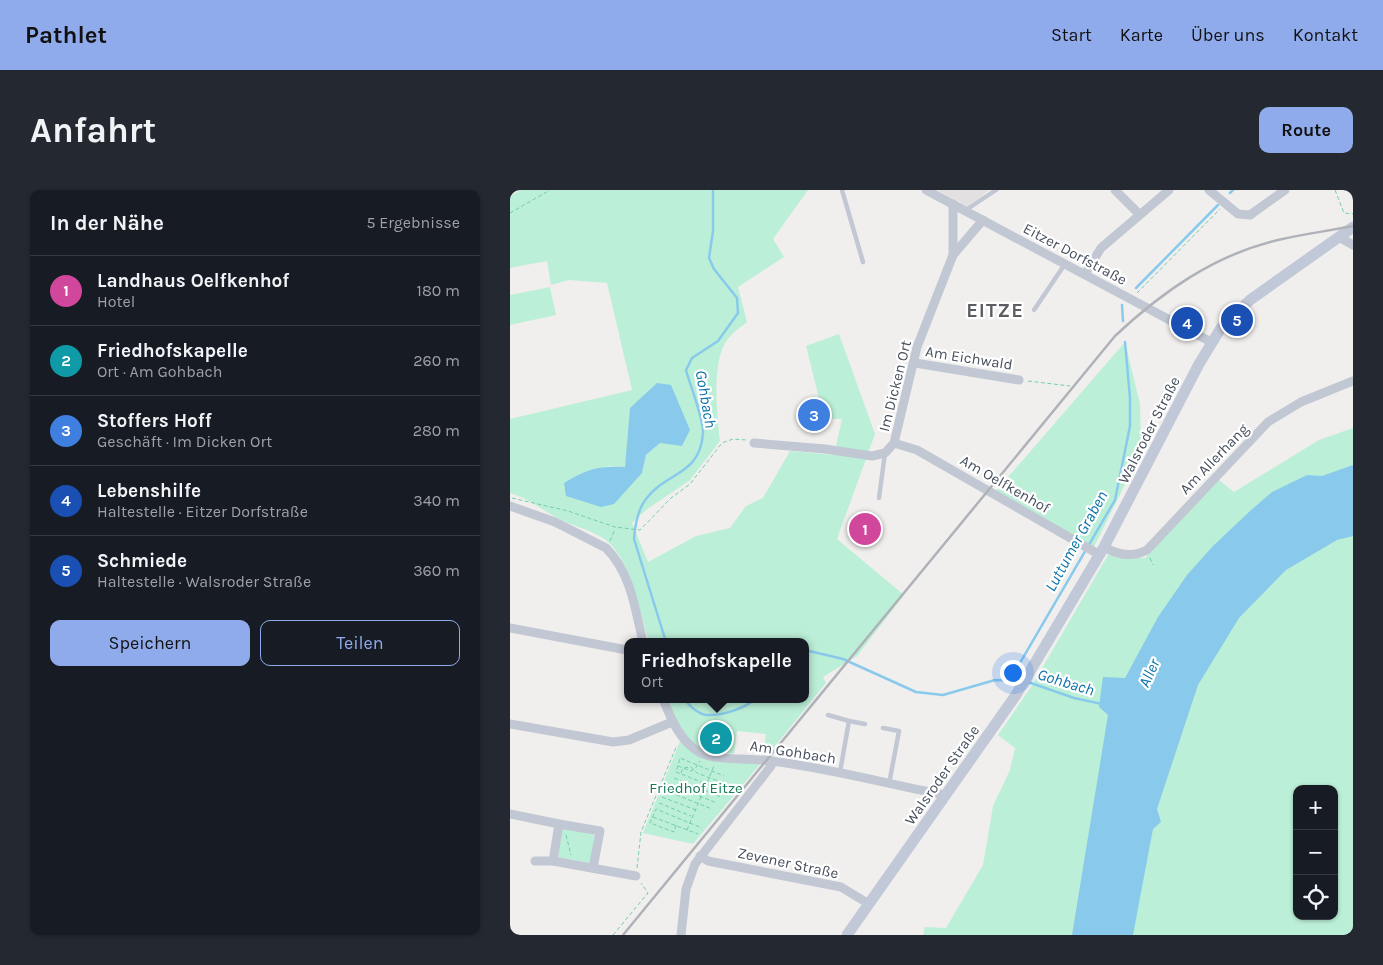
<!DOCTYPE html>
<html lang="de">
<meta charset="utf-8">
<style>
:root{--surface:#171b24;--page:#242831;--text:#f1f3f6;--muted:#9ea1a6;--line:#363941;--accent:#90abec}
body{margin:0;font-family:Karla,sans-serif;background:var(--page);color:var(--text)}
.controls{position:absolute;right:15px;bottom:15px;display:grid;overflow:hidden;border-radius:10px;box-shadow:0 1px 4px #0004}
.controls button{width:45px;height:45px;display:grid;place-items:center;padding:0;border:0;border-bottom:1px solid var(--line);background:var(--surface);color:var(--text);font:25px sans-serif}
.you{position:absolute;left:502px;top:482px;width:18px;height:18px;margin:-12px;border:4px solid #fff;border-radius:50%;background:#1a73e8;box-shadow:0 0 0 8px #1a73e833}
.badge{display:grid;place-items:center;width:32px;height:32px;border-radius:50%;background:var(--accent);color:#fff;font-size:16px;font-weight:700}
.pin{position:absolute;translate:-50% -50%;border:2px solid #fff;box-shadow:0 1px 5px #0006}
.popup{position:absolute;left:114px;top:448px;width:185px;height:65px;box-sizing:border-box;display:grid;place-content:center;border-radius:10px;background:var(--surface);filter:drop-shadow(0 1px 4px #0005);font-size:16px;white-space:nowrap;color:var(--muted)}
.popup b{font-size:19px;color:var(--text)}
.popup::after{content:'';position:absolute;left:50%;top:100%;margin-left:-10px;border:10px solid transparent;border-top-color:var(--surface)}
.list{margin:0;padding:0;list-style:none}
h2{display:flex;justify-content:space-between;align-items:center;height:65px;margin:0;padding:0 20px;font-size:21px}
h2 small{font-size:16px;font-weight:400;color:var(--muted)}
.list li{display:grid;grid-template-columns:32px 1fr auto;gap:15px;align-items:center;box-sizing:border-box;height:70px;padding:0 20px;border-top:1px solid var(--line)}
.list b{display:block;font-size:19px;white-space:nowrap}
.list p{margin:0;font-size:16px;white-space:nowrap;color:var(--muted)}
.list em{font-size:16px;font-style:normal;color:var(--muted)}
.actions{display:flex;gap:10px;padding:15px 20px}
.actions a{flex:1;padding:11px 0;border:1px solid var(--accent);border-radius:10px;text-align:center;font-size:18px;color:var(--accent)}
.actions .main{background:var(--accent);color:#111}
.icon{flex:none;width:28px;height:28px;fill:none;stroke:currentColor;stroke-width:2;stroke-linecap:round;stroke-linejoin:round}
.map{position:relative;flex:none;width:843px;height:745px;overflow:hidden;border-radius:10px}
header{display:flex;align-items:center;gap:30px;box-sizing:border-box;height:70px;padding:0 25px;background:var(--accent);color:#111}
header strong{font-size:24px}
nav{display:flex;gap:28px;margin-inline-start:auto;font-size:18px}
.intro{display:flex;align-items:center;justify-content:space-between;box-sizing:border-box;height:120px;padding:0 30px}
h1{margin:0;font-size:35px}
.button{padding:12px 22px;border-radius:10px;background:var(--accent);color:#111;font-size:18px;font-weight:700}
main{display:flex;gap:30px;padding:0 30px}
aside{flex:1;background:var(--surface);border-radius:10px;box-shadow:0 1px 4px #0004}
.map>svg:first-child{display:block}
.education{fill:#e2e0e0}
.green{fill:#bcefd7;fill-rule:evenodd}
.water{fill:#89caec}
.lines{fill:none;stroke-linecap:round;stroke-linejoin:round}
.stream{stroke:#89caec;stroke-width:2.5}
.path{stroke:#74cdad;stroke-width:1;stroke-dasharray:4 2.5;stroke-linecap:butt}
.lane{stroke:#c2c8d3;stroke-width:4.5}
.street{stroke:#c2c8d3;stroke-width:9}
.secondary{stroke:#c1c8d7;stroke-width:11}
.rail{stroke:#b0b2b9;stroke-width:2.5}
.labels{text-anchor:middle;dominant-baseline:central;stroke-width:4.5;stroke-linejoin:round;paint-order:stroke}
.street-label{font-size:15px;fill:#464f5c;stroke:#fff}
.park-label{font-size:15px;fill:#177d58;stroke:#fff}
.water-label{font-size:16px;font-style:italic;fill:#0c72a9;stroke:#fff}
.district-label{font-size:20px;font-weight:bold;letter-spacing:1px;fill:#5b5d63;stroke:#fff}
</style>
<header>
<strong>Pathlet</strong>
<nav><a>Start</a><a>Karte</a><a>Über uns</a><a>Kontakt</a></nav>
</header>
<div class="intro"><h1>Anfahrt</h1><a class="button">Route</a></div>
<main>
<aside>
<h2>In der Nähe<small>5 Ergebnisse</small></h2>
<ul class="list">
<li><span class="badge" style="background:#d1479c">1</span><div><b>Landhaus Oelfkenhof</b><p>Hotel</p></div><em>180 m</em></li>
<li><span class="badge" style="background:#0f9aa8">2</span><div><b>Friedhofskapelle</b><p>Ort · Am Gohbach</p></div><em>260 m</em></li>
<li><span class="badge" style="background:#3f7fe0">3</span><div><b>Stoffers Hoff</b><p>Geschäft · Im Dicken Ort</p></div><em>280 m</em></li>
<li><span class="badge" style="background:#1a4fb4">4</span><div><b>Lebenshilfe</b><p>Haltestelle · Eitzer Dorfstraße</p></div><em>340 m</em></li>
<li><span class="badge" style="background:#1a4fb4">5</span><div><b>Schmiede</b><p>Haltestelle · Walsroder Straße</p></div><em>360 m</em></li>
</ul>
<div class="actions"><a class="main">Speichern</a><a>Teilen</a></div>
</aside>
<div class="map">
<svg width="843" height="745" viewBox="0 0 843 745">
<rect width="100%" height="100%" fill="#f1efee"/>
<polygon class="education" points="427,0 479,0 458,17"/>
<g class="green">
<path d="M 11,0 L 298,0 L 263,49 L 274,67 L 228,97 L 237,132 C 231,137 222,143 217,150 C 201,173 207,225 210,251 L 180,290 L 136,320 L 122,333 L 138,372 L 186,346 L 220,338 L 236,316 L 253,308 L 280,261 L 324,265 L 332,229 L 314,229 L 296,156 L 329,144 L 365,244 L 327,349 L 394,405 L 347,466 L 313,487 L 316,493 L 265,556 L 253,568 L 256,544 L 227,541 L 224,564 L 196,561 L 173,546 L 157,509 L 295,509 L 295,452 L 139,452 C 130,423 120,365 93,348 C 79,339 62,336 47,328 C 31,319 18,308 0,303 L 0,229 L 122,200 L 97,93 L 59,90 L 41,95 L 37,71 L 0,78 L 0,6 ZM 180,240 L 150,253 L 136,265 L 132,283 L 94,276 L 115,277 L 118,263 Z"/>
<polygon points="40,97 46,125 0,135 0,105"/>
<polygon points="615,152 630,214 631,262 583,359 486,301"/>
<path d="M 843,238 L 843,745 L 413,745 L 415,737 L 436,738 L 473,675 L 483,616 L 500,580 L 505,558 L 488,545 L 521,497 L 598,365 L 635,368 L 709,290 L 724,302 L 809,250 ZM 787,599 L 824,599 L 824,726 L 787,726 Z"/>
<polygon points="171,549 183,560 252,572 183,654 133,643"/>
<polygon points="57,637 84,645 81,673 49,668 47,664 52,640"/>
</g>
<g class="water">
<path d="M 147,193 L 161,195 L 180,240 L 172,256 L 150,253 L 136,265 L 132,283 L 104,314 L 91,317 L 56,306 L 54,293 C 78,279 87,276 115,277 L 120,218 Z"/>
<polygon points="843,275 843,346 827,350 776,380 729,428 688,495 647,619 651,632 643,639 623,745 562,745 598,525 589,517 593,487 615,488 648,427 677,385 703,356 740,321 762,302 797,285 812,286"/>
</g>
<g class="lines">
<g class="stream">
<polyline points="720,3 723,0"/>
<polyline points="626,98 708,15"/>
<polyline points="612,115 613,131"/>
<path d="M 156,452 L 124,349 C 125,336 127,320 136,309 C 157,281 190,286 193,243 C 194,230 180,195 176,180 L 182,168 L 208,151 L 228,123 L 227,108 L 204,79 L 199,68 L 203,41 L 203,0"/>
<polyline points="295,460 333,469 406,502 433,505 485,490 510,491"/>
<polyline points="500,490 605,310 620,236 620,208 615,152"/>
<polyline points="518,492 564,508 592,514"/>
<path d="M 174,509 C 179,515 188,524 196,525 C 211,526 234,519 245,509"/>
</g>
<g class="path">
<polyline points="825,0 834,23 843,24"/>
<polyline points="0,23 40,0"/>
<polyline points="627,103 710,19"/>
<polyline points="518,191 560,196"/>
<polyline points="2,308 58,321 105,337 130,340 161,308 180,294 212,253 223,249 236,250"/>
<polyline points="100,351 105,339"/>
<polyline points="640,368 643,375"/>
<polyline points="168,576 181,581 185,579 190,571"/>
<polyline points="171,583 173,578 181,577 187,583 208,591"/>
<polyline points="164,588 211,607"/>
<polyline points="159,594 207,613"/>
<polyline points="154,600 202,619"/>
<polyline points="212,600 166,582 170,568 214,586"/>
<polyline points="152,607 186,620"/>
<polyline points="149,613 181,626"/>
<polyline points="143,627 188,644"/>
<polyline points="166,635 164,642 140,633 146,619 192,638"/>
<polyline points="177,640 204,576"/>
<polyline points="56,645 61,665"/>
<polyline points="127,678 131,642 167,555"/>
<polyline points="103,745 138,703 131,693"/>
</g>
<g class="lane">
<polyline points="332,0 353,72"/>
<polyline points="456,20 486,0"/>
<polyline points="524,120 555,74"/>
<polyline points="369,308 375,263"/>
<polyline points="318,525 339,531"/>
<polyline points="373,538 389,541 379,594"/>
<polyline points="330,582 339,531 355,534"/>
</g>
<g class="street">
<polyline points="416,0 701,152"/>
<polyline points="605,0 629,24"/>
<polyline points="699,0 728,24 740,25 775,0"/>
<polyline points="829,47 843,55"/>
<polyline points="443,65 473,30"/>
<polyline points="575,84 591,58 659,0"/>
<polyline points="405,173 509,190"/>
<polyline points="244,253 315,259 362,266 375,263 384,253 407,157 443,65 443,14"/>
<polyline points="384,253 407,260 590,365"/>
<path d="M 0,316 L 45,332 L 96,358 C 121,383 125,419 133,452"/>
<path d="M 594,357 C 608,365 622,368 637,360 L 758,232 L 791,212 L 843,191"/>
<polyline points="0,438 117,460"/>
<path d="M 153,509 C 161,529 170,551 189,562 C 205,571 242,568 261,571 C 318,578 374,593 430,604 L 434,607"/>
<polyline points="0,534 103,552 119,550 162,532"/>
<polyline points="0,624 49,634 43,671 126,686"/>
<polyline points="49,634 90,641 83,678"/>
<polyline points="190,666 198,671 331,697 359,714"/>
<polyline points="25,671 43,671"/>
<polyline points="171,745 176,699 185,674 261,576 262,571"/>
</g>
<polyline class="secondary" points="337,745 506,505 594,357 689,174 711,138 740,110 843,37"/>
<path class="rail" d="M 113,745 L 605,146 C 652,102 704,65 768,50 C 793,44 818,41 843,36"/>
</g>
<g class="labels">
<g class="street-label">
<text transform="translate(565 64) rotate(28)">Eitzer Dorfstraße</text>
<text transform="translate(459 168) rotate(9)">Am Eichwald</text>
<text transform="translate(385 196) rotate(-76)">Im Dicken Ort</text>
<text transform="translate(639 240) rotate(-63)">Walsroder Straße</text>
<text transform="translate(704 269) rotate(-46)">Am Allerhang</text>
<text transform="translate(495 294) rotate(30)">Am Oelfkenhof</text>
<text transform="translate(283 562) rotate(9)">Am Gohbach</text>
<text transform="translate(432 585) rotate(-55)">Walsroder Straße</text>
<text transform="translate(278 673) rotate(12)">Zevener Straße</text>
</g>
<g class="park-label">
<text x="186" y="598">Friedhof Eitze</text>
</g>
<g class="water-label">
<text transform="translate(196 209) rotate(80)">Gohbach</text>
<text transform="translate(566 351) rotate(-61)">Luttumer Graben</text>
<text transform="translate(639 483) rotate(-66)">Aller</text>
<text transform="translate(556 492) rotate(17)">Gohbach</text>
</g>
<g class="district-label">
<text x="485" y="120">EITZE</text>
</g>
</g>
</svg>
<div class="controls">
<button>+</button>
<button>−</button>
<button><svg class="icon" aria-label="locate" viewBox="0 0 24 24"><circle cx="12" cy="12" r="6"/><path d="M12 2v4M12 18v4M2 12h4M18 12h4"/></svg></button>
</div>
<div class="you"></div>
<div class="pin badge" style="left:355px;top:339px;background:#d1479c">1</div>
<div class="pin badge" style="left:206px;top:548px;background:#0f9aa8">2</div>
<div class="popup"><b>Friedhofskapelle</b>Ort</div>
<div class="pin badge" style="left:304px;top:225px;background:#3f7fe0">3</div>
<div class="pin badge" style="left:677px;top:133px;background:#1a4fb4">4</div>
<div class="pin badge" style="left:727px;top:130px;background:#1a4fb4">5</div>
</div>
</main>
